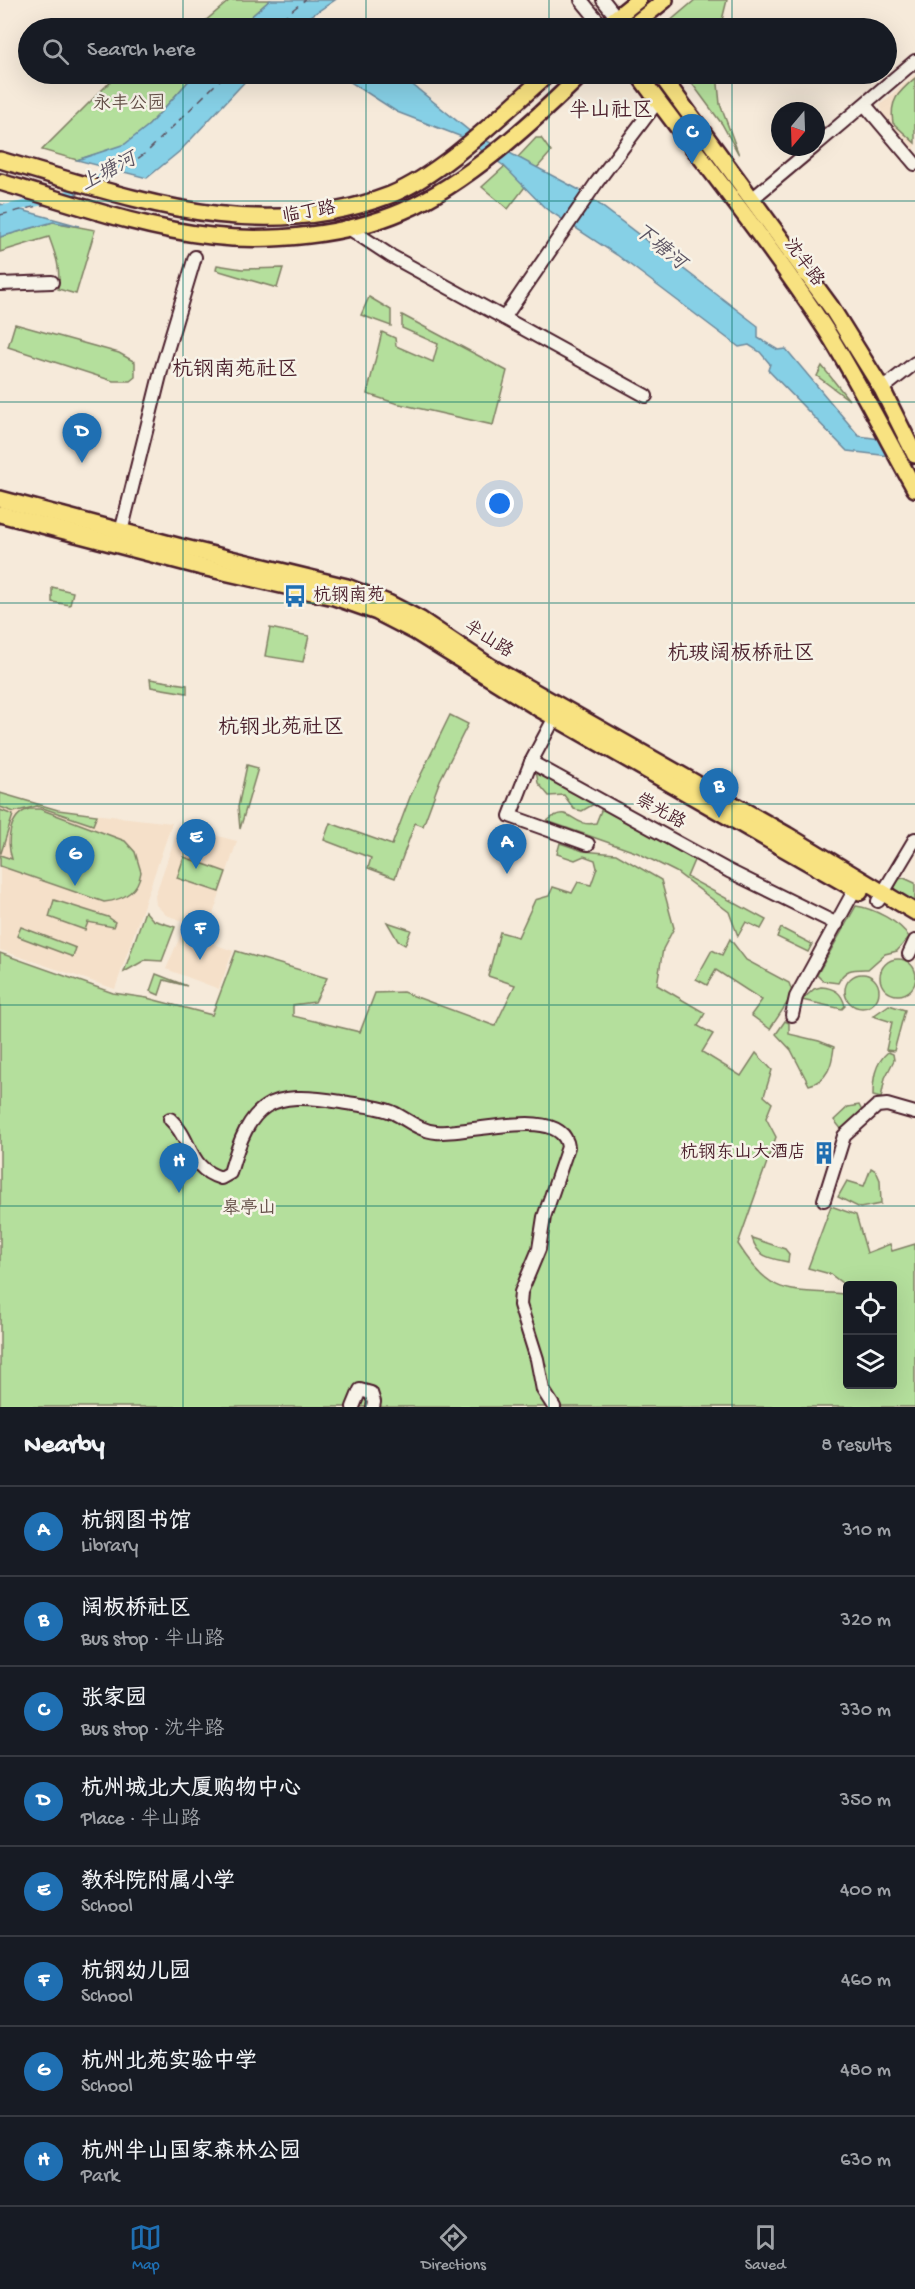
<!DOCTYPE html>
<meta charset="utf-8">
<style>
:root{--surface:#171b24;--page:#20242c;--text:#f1f3f6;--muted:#9ea1a6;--line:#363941;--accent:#1f6fb2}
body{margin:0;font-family:"Gochi Hand","LXGW WenKai TC",sans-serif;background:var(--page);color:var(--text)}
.controls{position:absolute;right:18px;bottom:18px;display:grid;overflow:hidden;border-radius:6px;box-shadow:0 6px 24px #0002}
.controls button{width:54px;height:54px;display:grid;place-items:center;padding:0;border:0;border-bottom:2px solid var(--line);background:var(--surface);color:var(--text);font:30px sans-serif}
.compass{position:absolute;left:771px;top:102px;width:54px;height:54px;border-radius:50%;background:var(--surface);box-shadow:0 6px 24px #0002;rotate:199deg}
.you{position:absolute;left:500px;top:504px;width:21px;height:21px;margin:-15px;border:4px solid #fff;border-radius:50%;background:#1a73e8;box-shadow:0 0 0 9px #1a73e833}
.badge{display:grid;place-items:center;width:39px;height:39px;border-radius:50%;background:var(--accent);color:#fff;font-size:20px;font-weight:700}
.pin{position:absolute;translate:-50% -50px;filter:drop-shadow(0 2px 3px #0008)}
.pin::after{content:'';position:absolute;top:32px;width:21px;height:18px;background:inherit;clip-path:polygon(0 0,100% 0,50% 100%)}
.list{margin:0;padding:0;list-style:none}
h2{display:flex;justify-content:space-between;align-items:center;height:78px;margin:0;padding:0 24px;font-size:26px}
h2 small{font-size:20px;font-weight:400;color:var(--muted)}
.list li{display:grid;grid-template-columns:39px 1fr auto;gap:18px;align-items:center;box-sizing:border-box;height:90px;padding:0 24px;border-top:2px solid var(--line)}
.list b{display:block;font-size:22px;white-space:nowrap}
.list p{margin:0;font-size:20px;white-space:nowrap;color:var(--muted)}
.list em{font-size:20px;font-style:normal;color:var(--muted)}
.icon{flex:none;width:33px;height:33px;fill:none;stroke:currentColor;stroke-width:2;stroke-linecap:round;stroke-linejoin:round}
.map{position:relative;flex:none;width:915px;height:1407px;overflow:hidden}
.search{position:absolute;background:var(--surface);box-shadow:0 6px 24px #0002;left:18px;right:18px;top:18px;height:66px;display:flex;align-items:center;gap:15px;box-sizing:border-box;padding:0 21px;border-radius:33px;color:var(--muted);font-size:22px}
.sheet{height:798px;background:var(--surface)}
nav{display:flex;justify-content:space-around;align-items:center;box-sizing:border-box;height:84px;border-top:2px solid var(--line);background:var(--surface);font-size:16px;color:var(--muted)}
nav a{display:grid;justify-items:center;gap:3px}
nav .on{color:var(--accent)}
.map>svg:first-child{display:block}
.built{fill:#f5e0c9}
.green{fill:#b4df9c;stroke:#7f7f64;stroke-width:1.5;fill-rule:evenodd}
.water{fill:#86d0e6;stroke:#6e899b;stroke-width:1.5}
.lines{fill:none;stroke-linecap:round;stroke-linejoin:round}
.canal{stroke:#86d0e6;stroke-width:8}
.ferry{stroke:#5c5463;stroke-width:1.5;stroke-dasharray:8 6;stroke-linecap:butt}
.minor-casing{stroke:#4a1f2b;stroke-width:16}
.major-casing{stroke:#4a1f2b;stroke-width:20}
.minor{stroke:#f7f3e8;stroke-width:12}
.major{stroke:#f8e281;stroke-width:15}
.grid{fill:none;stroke:#0f766e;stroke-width:1.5;stroke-opacity:0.55}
.labels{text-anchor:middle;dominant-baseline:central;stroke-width:5;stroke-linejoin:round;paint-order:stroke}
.park-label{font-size:18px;fill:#644f47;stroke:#f7f3e8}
.street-label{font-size:18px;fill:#4a1f2b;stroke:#f7f3e8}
.poi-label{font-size:18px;fill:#4a1f2b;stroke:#f7f3e8;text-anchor:start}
.water-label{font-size:20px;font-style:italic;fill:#5c5463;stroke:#f7f3e8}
.quarter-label{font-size:21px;fill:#4a1f2b;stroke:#f7f3e8}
</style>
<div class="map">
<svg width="915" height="1407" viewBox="0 0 915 1407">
<rect width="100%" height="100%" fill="#f6eada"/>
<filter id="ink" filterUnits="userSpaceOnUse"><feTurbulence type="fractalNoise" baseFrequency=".0167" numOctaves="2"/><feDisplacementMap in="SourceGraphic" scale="12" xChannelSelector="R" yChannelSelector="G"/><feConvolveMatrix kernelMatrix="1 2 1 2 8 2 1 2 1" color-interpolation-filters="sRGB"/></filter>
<g filter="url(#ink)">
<g class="built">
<polygon points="915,74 915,150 884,115 880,105"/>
<polygon points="0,793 58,810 172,823 115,989 0,950"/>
<polygon points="179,826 237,841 208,930 166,915 156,905 155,896"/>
<polygon points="182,932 233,951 219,989 166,969"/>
</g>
<g class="green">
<polygon points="230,0 270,0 238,28 197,28"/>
<polygon points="695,0 727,0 720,28 662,28"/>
<polygon points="118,74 195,74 149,125 125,145 77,160 42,150"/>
<polygon points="685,74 717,74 720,104 739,155 722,124"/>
<path d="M 915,78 L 915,143 L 893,123 C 889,100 899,92 915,78 Z"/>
<polygon points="536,138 541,138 551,152 536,169 518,157"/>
<polygon points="504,167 528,183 508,209 482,187"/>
<path d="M 53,222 L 95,230 L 76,294 L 58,289 C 61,269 56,256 49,237 L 0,252 L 0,237 Z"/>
<polygon points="217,265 242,269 283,268 277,288 216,270"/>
<polygon points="369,297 391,310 391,326 361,315"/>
<polygon points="402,315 507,371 493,425 395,403 367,394 382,332 395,338 396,346 433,362 438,344 402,328"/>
<polygon points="15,324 119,353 135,362 135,377 130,381 113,381 8,347"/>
<polygon points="822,366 849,400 817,376"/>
<polygon points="52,587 73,592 70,605 52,602"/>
<polygon points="270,628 309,636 303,662 265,656"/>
<polygon points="150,679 187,685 187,693 151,687"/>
<polygon points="450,715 468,724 440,780 423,826 415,823 395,878 368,868 371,858 324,840 330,823 392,845 410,797"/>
<polygon points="247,765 258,768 240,829 238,807"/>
<polygon points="536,770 594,804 582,811 574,809 564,795 549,796 538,783"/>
<polygon points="0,793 58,810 97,815 93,825 37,806 14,812 0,807"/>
<path d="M 602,808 L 695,858 L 687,877 L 766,920 L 761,929 L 746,922 L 738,936 L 729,912 L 676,872 L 638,853 L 547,821 C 571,801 571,829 596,823 Z"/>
<path d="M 29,809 L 40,809 L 125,841 L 135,852 L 141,872 C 138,892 123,900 104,902 L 0,866 L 0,855 L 12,859 C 6,841 9,815 29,809 Z"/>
<polygon points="0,810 13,815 1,853 0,853"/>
<path d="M 560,843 L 583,851 L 616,854 L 661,880 L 674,928 L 663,949 L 657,985 L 705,1013 L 698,1026 L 713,1034 L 702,1052 L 741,1076 L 756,1053 L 772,1070 L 764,1096 L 772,1103 L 766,1118 L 776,1137 L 738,1244 C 771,1297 787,1290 845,1294 L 842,1283 L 830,1274 L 808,1268 L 831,1206 L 856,1215 L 867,1253 L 890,1244 L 892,1251 L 915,1244 L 915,1407 L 0,1407 L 0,953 L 113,993 L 147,998 L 212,1015 L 236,951 L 327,978 L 315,1002 L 293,1005 L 293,1016 L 360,1032 L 375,993 L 403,992 L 495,1026 L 515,985 L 488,976 L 500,932 L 518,937 L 535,900 L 549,896 L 553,887 L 572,893 L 578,882 L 591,885 L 597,868 L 595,860 L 584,856 L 575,860 L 557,854 ZM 848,1286 L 892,1286 L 892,1384 L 848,1384 Z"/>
<polygon points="184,857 226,872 219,892 177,878"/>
<polygon points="904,878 915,883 915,902 893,892 898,879"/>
<polygon points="54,900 108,917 115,922 113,927 88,922 85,930 49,917"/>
<path d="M 856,906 C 872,908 901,922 909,937 L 897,951 L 885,954 L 868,969 C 853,969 845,968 838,983 L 823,981 L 817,975 Z"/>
<polygon points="145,911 153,920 175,927 162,961 145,960 124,972"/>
<polygon points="387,922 411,930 405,945 398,941"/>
<polygon points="21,927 76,948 73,957 17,936"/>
<polygon points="781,928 812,944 808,952 777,937"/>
<polygon points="730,939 746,960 789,983 793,994 770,1029 751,1015 762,1000 716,970 707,985 696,979 712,950 722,955"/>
<circle cx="898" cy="977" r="18"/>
<polygon points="156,974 187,986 164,980 159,995 150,991"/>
<circle cx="862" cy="991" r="17"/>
<path d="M 821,987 C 835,988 842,993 845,1006 L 842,1009 L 802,1000 L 814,989 Z"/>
<polygon points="889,1005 905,1010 894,1051 886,1050 892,1022 873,1016"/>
<path d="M 785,1021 L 789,1023 L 789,1034 L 819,1041 L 834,1047 C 832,1064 828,1081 809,1085 L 791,1050 L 776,1034 Z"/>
<path d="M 888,1052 L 893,1054 L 894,1060 L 885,1078 L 881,1098 L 873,1096 C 873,1080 874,1064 888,1052 Z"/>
<polygon points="859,1105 862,1111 842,1130 834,1120 848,1107"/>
<polygon points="871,1168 876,1171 880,1180 881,1204 860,1208 838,1197 847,1181 864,1186"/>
<path d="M 752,1238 L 785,1249 L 789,1254 L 788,1262 C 770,1258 758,1258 752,1238 Z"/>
</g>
<g class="water">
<polygon points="270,0 335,0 305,20 310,28 238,28"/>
<polygon points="195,74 252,74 180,151 147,178 77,160 125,144 149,125"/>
<polygon points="338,74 389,74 409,82 472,133 583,192 758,326 758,338 778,350 786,349 859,436 915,444 915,459 847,451 768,370 770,364 760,352 749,345 739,347 617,255 545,208 504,166 462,137 397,112"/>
<polygon points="0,204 79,226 53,222 0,237"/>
</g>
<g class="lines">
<polyline class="canal" points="0,210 62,197 126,166"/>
<g class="ferry">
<polyline points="270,28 305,0"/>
<polyline points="104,183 147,152 226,74"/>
<polyline points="71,196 83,192"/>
<polyline points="0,215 46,204"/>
</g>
<g class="minor-casing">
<g id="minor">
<polyline points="581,0 604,28"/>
<polyline points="603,0 625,28"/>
<polyline points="865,105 915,164"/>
<polyline points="816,145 915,61"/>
<polyline points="752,199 814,147"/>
<polyline points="347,227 391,256 646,396"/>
<polyline points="0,284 52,282"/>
<polyline points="504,318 597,182 658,101"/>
<polyline points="882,389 915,363"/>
<polyline points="121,532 162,367 195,257"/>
<polyline points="555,717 531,762 510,816 588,844"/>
<polyline points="531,762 729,871 837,924"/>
<polyline points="878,901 915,839"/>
<polyline points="909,954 915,941"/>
<polyline points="792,1015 796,997 855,889"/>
<path d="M 170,1119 C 193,1140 187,1168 221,1178 L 230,1173 C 250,1102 269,1090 341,1102 C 359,1105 378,1106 394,1113 C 408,1120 420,1131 436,1132 C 468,1135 563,1104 568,1147 L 544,1217 L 539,1249 L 521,1292 L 520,1305 L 537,1359 L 543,1390 L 554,1407"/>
<polyline points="824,1200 844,1136 877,1106 887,1105 915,1113"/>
<polyline points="353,1407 360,1390 371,1393 374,1402 373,1407"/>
</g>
</g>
<g class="major-casing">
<g id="major">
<polyline points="603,28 638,0"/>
<polyline points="630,28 665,0"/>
<path d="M 638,74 C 700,159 769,242 826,330 C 859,382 885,436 915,489"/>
<polyline points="660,74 831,307 882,389 915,455"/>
<path d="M 0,160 C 131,197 254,247 390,195 C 443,174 504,112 548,74"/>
<path d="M 0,182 C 69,202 139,228 211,236 C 270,243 348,235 403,211 C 467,183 532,123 582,74"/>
<polyline points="0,499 181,547 347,587 388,603 421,620 491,667 787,835 915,912"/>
<polyline points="0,514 202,567 334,597 377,612 414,631 538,708 860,892"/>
</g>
</g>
<use href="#minor" class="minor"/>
<use href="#major" class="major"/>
</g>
</g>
<path class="grid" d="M 183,0 L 183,28M 366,0 L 366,28M 549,0 L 549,28M 732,0 L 732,28M 183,74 L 183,1407M 366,74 L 366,1407M 549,74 L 549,1407M 732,74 L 732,1407M 0,201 L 915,201M 0,402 L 915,402M 0,603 L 915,603M 0,804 L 915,804M 0,1005 L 915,1005M 0,1206 L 915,1206"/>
<defs>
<g id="bus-bare" transform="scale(1.8)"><path d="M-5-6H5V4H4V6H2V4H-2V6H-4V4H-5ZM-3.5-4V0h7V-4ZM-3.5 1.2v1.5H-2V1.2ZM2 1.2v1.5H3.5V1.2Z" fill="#1f6fb2" stroke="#f7f3e8" stroke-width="2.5" paint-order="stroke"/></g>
<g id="building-bare" transform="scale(1.8)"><path d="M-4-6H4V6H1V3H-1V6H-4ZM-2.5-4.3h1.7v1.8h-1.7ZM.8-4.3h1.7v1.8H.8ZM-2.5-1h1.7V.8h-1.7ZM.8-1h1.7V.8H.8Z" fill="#1f6fb2" stroke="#f7f3e8" stroke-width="2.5" paint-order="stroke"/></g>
</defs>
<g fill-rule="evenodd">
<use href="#bus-bare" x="295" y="596"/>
<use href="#building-bare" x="824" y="1153"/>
</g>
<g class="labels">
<g class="park-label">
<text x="129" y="104">永丰公园</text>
<text x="249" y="1209">皋亭山</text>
</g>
<g class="street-label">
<text transform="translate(309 213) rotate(-10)">临丁路</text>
<text transform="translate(803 263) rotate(54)">沈半路</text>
<text transform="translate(488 640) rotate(32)">半山路</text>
<text transform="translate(660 812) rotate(29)">崇光路</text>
</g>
<g class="poi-label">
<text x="313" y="596">杭钢南苑</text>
<text x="806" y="1153" text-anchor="end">杭钢东山大酒店</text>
</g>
<g class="water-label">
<text transform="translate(109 173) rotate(-28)">上塘河</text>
<text transform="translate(659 248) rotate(39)">下塘河</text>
</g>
<g class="quarter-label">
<text x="611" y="112">半山社区</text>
<text x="235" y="371">杭钢南苑社区</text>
<text x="741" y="655">杭玻阔板桥社区</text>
<text x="281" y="729">杭钢北苑社区</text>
</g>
</g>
</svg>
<div class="controls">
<button><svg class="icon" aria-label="locate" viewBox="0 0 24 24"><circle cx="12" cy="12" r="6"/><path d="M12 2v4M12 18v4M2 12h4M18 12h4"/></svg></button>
<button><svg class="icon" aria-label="layers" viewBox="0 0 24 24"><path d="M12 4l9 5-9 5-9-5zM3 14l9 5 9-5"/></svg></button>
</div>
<svg class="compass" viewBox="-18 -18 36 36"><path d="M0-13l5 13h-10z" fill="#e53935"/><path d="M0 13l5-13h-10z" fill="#9ea1a6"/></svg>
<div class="you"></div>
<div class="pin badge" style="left:507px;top:874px">A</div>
<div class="pin badge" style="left:719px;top:818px">B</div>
<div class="pin badge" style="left:692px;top:164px">C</div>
<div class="pin badge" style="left:82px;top:463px">D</div>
<div class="pin badge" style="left:196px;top:869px">E</div>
<div class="pin badge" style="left:200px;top:960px">F</div>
<div class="pin badge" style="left:75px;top:886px">G</div>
<div class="pin badge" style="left:179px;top:1193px">H</div>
<div class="search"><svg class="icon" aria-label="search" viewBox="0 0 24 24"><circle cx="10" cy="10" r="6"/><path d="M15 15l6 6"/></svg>Search here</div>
</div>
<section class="sheet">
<h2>Nearby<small>8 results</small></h2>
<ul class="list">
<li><span class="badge">A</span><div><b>杭钢图书馆</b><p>Library</p></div><em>310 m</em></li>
<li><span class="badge">B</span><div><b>阔板桥社区</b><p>Bus stop · 半山路</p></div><em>320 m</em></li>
<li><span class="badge">C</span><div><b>张家园</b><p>Bus stop · 沈半路</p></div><em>330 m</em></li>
<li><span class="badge">D</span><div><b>杭州城北大厦购物中心</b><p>Place · 半山路</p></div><em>350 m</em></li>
<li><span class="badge">E</span><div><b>教科院附属小学</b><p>School</p></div><em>400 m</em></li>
<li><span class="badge">F</span><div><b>杭钢幼儿园</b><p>School</p></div><em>460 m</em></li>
<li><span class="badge">G</span><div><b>杭州北苑实验中学</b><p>School</p></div><em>480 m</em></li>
<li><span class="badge">H</span><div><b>杭州半山国家森林公园</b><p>Park</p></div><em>630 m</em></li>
</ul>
</section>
<nav>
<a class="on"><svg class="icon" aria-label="map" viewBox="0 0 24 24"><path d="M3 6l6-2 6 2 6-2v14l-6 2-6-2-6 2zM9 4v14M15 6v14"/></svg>Map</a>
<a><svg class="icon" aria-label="directions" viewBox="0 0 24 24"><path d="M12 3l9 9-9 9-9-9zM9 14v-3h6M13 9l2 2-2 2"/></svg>Directions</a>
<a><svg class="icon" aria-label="saved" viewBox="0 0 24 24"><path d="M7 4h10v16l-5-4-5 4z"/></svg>Saved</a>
</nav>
